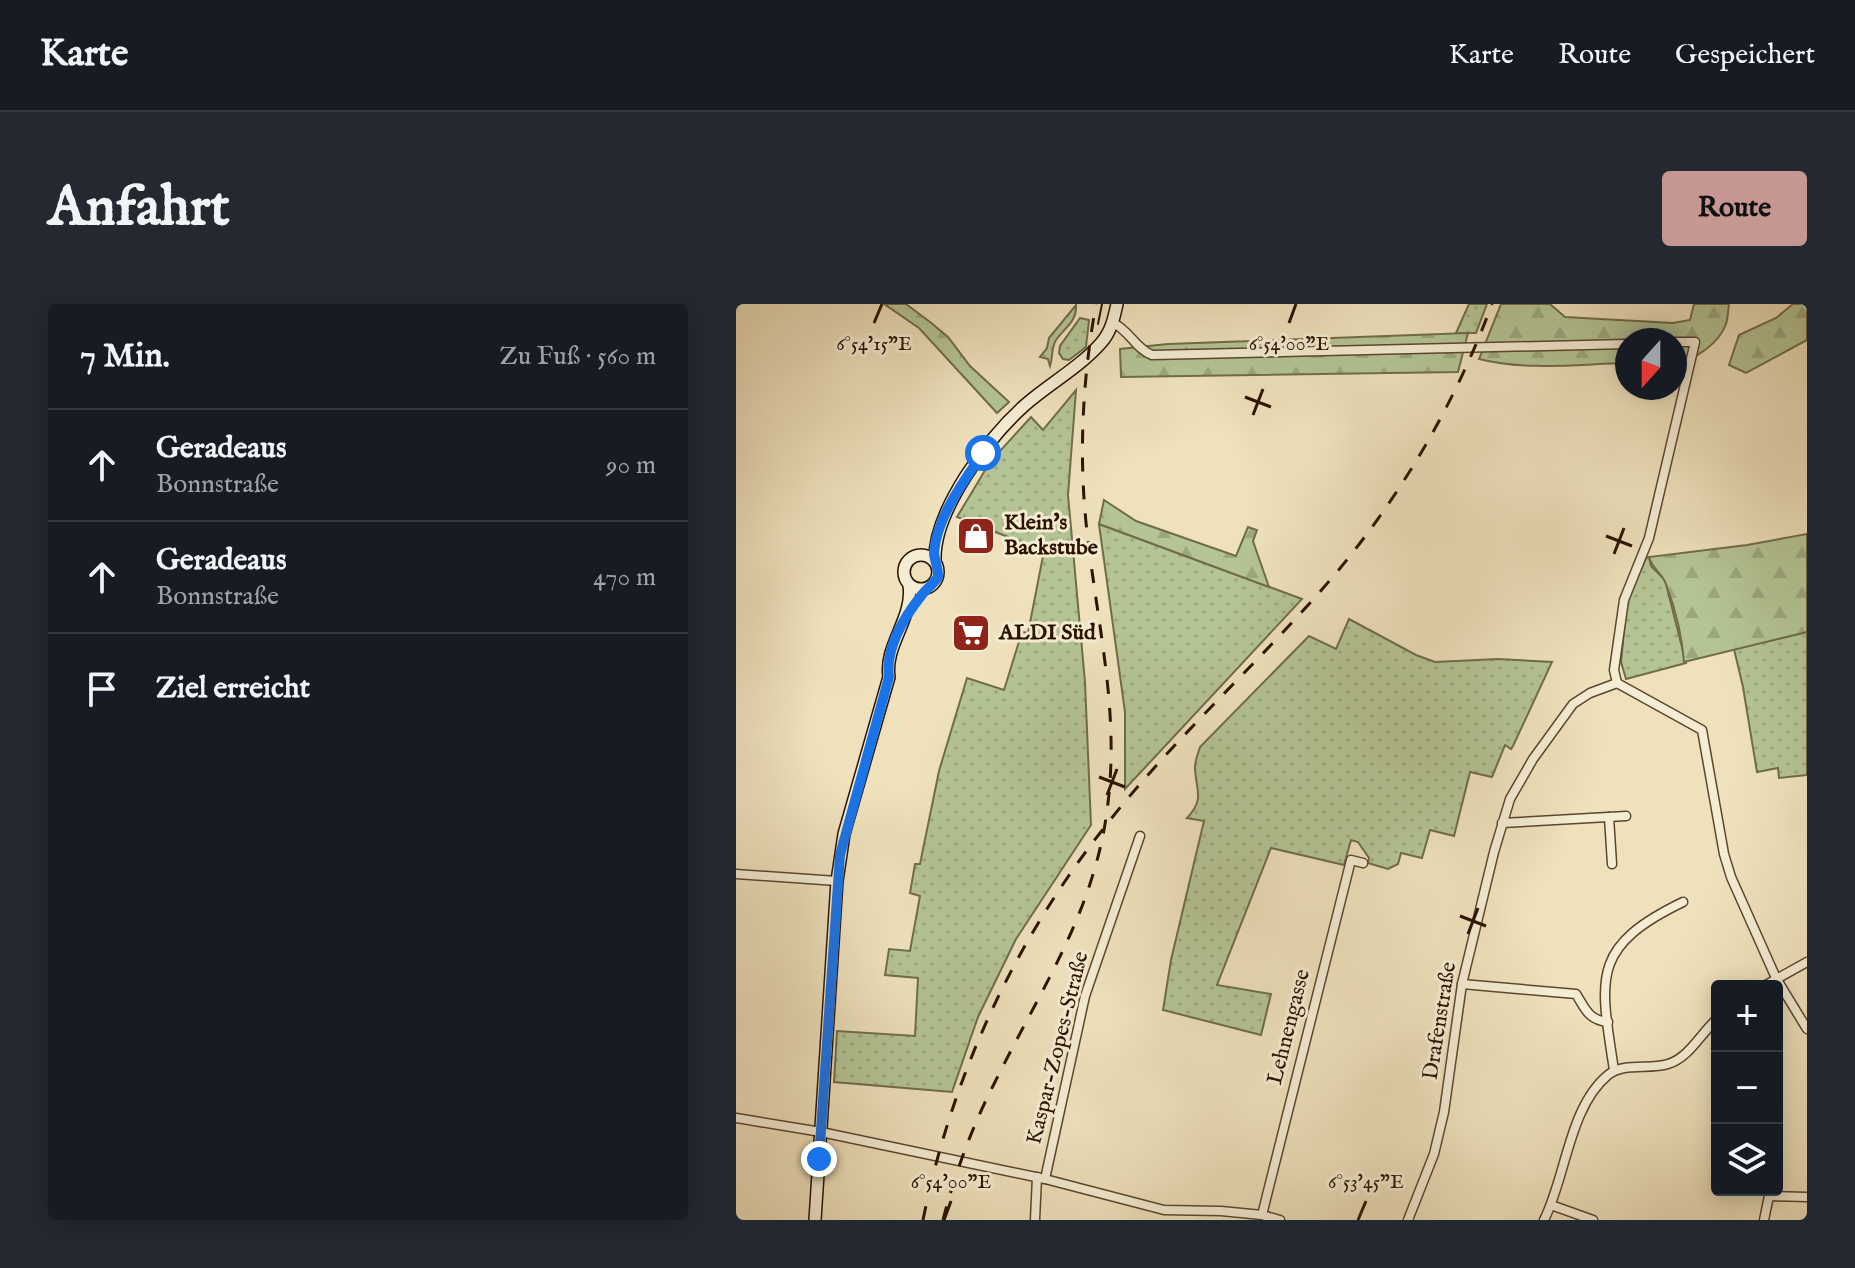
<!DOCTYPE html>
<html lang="de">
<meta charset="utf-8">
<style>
:root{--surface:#171b24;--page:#242831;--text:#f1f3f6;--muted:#9ea1a6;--line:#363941;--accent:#c59692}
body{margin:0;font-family:"IM FELL English",serif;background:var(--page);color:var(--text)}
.controls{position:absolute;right:24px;bottom:24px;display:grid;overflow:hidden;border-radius:8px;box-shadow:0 4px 20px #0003}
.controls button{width:72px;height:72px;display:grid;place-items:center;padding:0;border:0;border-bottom:2px solid var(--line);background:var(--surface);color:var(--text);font:40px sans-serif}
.compass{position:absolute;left:879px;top:24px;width:72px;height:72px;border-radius:50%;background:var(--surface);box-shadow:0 4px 20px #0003;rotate:201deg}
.stop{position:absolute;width:24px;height:24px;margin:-18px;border:6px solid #1a73e8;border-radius:50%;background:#fff}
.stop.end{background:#1a73e8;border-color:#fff;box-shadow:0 2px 8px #0008}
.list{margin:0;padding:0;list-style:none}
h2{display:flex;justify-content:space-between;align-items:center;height:104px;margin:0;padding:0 32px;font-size:34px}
h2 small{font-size:26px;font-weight:400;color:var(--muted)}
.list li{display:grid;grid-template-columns:52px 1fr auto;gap:24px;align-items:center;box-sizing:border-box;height:112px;padding:0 32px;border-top:2px solid var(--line)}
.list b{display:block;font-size:30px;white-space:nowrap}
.list p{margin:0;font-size:26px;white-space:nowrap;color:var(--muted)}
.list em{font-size:26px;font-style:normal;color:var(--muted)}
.icon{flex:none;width:44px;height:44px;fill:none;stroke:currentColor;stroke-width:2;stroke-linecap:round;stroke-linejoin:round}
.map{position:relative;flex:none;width:1071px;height:916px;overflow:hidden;border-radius:8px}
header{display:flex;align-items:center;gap:48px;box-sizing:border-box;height:112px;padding:0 40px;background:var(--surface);border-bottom:2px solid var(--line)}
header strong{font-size:38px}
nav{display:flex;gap:44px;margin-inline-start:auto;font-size:28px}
.intro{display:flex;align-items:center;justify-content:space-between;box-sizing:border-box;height:192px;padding:0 48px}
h1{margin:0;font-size:56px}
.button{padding:20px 36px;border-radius:8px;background:var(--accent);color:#111;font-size:28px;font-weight:700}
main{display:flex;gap:48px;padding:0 48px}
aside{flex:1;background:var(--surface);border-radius:8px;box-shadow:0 4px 20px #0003}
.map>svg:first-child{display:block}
.grass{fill:url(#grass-dots);stroke:#706c4a;stroke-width:2}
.forest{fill:url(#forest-firs);stroke:#706c4a;stroke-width:2}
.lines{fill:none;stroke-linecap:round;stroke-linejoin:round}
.street-casing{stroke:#5c462f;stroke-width:11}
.secondary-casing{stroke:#2c1300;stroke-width:14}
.street{stroke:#f4ecd3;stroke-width:8}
.secondary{stroke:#f4ecd3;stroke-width:11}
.tram{stroke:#2c1300;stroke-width:2}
.rail{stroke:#2c1300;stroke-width:3;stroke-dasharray:14 14;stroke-linecap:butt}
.route{stroke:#1a73e8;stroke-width:10}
.ticks{fill:none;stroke:#2c1300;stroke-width:3}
.labels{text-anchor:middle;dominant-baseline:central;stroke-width:6;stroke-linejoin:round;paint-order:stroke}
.poi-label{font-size:22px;font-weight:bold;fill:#2c1300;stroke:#f4ecd3;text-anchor:start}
.street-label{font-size:22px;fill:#2c1300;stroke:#f4ecd3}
.ticks-label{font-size:20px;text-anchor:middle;fill:#2c1300;stroke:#f4ecd3;stroke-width:6;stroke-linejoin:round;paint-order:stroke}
</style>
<header>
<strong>Karte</strong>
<nav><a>Karte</a><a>Route</a><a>Gespeichert</a></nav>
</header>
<div class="intro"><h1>Anfahrt</h1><a class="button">Route</a></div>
<main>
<aside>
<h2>7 Min.<small>Zu Fuß · 560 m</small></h2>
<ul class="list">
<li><svg class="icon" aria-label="ahead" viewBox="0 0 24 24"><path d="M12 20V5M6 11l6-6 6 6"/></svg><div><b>Geradeaus</b><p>Bonnstraße</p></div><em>90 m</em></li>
<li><svg class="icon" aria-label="ahead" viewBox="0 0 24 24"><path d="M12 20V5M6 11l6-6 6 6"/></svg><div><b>Geradeaus</b><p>Bonnstraße</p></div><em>470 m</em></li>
<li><svg class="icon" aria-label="arrive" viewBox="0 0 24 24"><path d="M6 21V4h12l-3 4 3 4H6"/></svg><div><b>Ziel erreicht</b></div></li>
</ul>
</aside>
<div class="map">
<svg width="1071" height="916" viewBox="0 0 1071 916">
<defs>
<pattern id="grass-dots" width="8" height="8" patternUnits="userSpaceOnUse" patternTransform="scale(2)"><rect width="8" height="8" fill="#b4c494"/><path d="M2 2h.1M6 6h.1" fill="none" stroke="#9ba87e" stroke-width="1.8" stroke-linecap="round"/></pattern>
<pattern id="forest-firs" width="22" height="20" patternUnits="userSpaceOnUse" patternTransform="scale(2)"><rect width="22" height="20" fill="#b4c494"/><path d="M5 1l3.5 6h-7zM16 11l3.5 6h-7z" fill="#9ba87e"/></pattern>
</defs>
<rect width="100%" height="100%" fill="#eee1bc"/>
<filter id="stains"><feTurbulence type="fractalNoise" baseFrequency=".0025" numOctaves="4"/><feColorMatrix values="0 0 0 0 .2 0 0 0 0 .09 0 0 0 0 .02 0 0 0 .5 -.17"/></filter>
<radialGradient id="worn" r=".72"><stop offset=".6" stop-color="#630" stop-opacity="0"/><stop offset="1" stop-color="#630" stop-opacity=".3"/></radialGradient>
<g class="grass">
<polygon points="733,0 751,0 740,29 720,29"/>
<path d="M 340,1 C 341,18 329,23 320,36 C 315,44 317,53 314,62 L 312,55 L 304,53 L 311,44 L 313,34 Z"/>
<polygon points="344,14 353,16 350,43 333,56 327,55 323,49 324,42"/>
<polygon points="340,86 332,191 349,378 355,521 280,635 242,713 216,788 98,778 101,727 179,732 182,674 149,671 153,645 174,647 184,592 174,589 179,560 184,560 203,467 231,374 268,386 286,328 292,329 308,247 221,213 254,158 295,113 307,126"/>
<polygon points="363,220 566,295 389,485 389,408"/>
<polygon points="913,253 915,262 929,276 950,359 890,375 885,358 891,297 910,254"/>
<path d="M 613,315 L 680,351 L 699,358 L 762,355 L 816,358 L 777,442 L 775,445 L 769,441 L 756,473 L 734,468 L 718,532 L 694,526 L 686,554 L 665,549 L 662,560 L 652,565 L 632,559 L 633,554 L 622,538 L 615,536 L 608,561 L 535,544 L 481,681 L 535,690 L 525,731 L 427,706 L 435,656 L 468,517 L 451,514 C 470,494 459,485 459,463 C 459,457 462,449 464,443 L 573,332 L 600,345 Z"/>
<polygon points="1071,328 1071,471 1043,474 1042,464 1021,468 1007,383 998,345"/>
</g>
<g class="forest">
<polygon points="148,0 170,0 194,18 212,33 234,62 273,98 261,109 183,24"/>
<path d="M 765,0 L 814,0 L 829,13 L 937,19 L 954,16 L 958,0 L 993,0 C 992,6 992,14 990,20 C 983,39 959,57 939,58 L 939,36 L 891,36 L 891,59 C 843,60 790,67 743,55 Z"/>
<polygon points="1057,0 1071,0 1071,36 1010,69 993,61 1003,31 1040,14"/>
<polygon points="732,29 722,68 385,73 384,45 432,40"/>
<polygon points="368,196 400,217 500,252 512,223 521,226 517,237 533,283 363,220"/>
<path d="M 1071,230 L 1071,328 L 948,358 C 946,332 939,304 930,280 C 926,269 916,265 913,253 L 1011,241 Z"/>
</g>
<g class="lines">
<g class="street-casing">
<g id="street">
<path d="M 377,19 C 393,26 400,45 416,51 L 891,40"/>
<polyline points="939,38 959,38 913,234 888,296 878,366 881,379 966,426 988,550 995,573 1040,674 1071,725"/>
<polyline points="873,513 876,560"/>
<polyline points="766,519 890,512"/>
<polyline points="0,570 101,577"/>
<path d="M 726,680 L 840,690 C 849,704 852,716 872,718"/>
<polyline points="1028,682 1071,658"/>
<path d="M 878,766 C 864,674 854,643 947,598"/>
<polyline points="0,814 85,828 309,875 428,906 485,907 526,911 544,916"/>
<polyline points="309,875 349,692 404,532"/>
<polyline points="815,901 857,916"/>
<polyline points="526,911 615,556 627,559"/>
<polyline points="299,916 301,873"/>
<polyline points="672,916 698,850 708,808 726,680 758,548 774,495 797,455 837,400 854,389 881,379"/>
<path d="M 808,916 C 830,873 833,803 872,771 C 888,758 913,766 932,760 C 953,754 965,729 981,715"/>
<polyline points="1028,916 1033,892 1071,893"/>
</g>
</g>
<g class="secondary-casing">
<g id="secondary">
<circle cx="185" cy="268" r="17"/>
<path d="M 199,257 C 197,207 253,133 289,101 C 313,80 344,63 365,39 C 375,28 378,14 381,0"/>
<path d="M 79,916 L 101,577 L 108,530 L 153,373 C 148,341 178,314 173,281"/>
</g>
</g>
<use href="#street" class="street"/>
<use href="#secondary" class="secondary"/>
<polyline class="tram" points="362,20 366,0"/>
<g class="rail">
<path d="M 187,916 C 216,771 279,636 371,520 C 439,433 523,359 595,275 C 664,194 719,100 756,0"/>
<path d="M 207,916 C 219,869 236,823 258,780 C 303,688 357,611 371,507 C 384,411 363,330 352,236 C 342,157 346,78 360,0"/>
</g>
</g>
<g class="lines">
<path class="route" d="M 83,855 L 104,551 L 153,373 C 149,345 168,313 185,292 C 190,285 197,281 202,273 C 203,264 198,257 198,248 C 201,213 228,177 247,149"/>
</g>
<path class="ticks" d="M 138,19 L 146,0M 553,19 L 560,0M 509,93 L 535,103M 517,111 L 527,85M 870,232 L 896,242M 878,250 L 888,224M 363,473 L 389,483M 371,491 L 381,465M 724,612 L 750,622M 732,630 L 742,604M 208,916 L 215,897M 622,916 L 630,897"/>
<defs>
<g id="shop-square" transform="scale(2)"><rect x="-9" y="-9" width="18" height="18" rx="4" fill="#8f2418" stroke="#f4ecd3"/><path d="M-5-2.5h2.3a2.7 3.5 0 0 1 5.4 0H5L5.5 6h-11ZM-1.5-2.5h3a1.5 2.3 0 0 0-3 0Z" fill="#fff"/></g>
<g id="supermarket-square" transform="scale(2)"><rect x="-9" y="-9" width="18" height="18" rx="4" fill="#8f2418" stroke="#f4ecd3"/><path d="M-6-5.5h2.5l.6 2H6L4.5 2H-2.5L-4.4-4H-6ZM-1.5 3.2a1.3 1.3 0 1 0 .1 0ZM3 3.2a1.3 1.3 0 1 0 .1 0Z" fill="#fff"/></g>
</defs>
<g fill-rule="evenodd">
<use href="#shop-square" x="240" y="232"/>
<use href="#supermarket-square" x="235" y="329"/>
</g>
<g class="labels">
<g class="poi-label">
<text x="268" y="219">Klein's<tspan x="268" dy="25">Backstube</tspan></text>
<text x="263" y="329">ALDI Süd</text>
</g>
<g class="street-label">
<text transform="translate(704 717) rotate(-81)">Drafenstraße</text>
<text transform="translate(553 723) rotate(-76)">Lehnengasse</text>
<text transform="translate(322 744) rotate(-76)">Kaspar-Zopes-Straße</text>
</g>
</g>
<g class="ticks-label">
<text x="553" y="46">6°54'00"E</text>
<text x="138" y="46">6°54'15"E</text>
<text x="215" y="884">6°54'00"E</text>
<text x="630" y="884">6°53'45"E</text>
</g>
<rect width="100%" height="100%" filter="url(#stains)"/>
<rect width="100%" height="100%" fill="url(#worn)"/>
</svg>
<div class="controls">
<button>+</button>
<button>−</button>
<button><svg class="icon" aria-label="layers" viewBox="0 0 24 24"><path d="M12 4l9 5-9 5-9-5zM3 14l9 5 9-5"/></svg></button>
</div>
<svg class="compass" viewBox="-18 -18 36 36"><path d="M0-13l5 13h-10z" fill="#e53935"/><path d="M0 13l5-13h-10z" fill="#9ea1a6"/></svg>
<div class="stop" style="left:247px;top:149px"></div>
<div class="stop end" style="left:83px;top:855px"></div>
</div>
</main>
